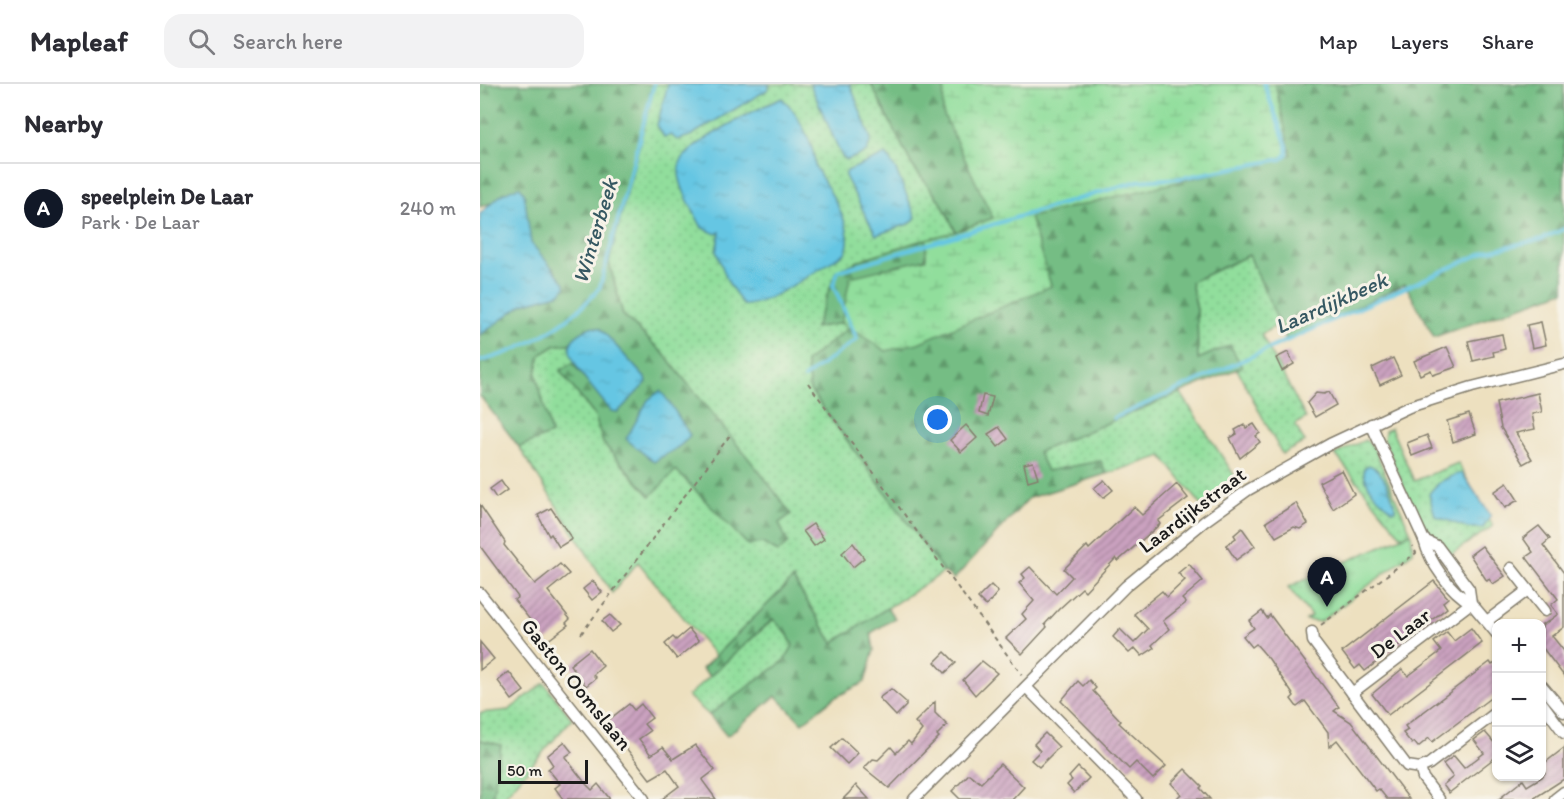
<!DOCTYPE html>
<meta charset="utf-8">
<style>
:root{--surface:#fff;--page:#f2f2f3;--text:#2b2b33;--muted:#7c7c81;--line:#e1e1e2;--accent:#111827}
body{margin:0;font-family:Itim,sans-serif;background:var(--page);color:var(--text)}
.controls{position:absolute;right:18px;bottom:18px;display:grid;overflow:hidden;border-radius:12px;box-shadow:0 2px 4px #0004}
.controls button{width:54px;height:54px;display:grid;place-items:center;padding:0;border:0;border-bottom:2px solid var(--line);background:var(--surface);color:var(--text);font:30px sans-serif}
.scale{position:absolute;left:18px;bottom:15px;width:90px;box-sizing:border-box;padding-left:6px;border:3px solid #1c1c1c;border-top:0;font-size:16px;line-height:21px;white-space:nowrap;color:#1c1c1c;-webkit-text-stroke:4px #f7f3e8;paint-order:stroke}
.you{position:absolute;left:458px;top:336px;width:21px;height:21px;margin:-15px;border:4px solid #fff;border-radius:50%;background:#1a73e8;box-shadow:0 0 0 9px #1a73e833}
.badge{display:grid;place-items:center;width:39px;height:39px;border-radius:50%;background:var(--accent);color:#fff;font-size:20px;font-weight:700}
.pin{position:absolute;translate:-50% -50px;filter:drop-shadow(0 2px 3px #0008)}
.pin::after{content:'';position:absolute;top:32px;width:21px;height:18px;background:inherit;clip-path:polygon(0 0,100% 0,50% 100%)}
.list{margin:0;padding:0;list-style:none}
h2{display:flex;justify-content:space-between;align-items:center;height:78px;margin:0;padding:0 24px;font-size:26px}
h2 small{font-size:20px;font-weight:400;color:var(--muted)}
.list li{display:grid;grid-template-columns:39px 1fr auto;gap:18px;align-items:center;box-sizing:border-box;height:90px;padding:0 24px;border-top:2px solid var(--line)}
.list b{display:block;font-size:22px;white-space:nowrap}
.list p{margin:0;font-size:20px;white-space:nowrap;color:var(--muted)}
.list em{font-size:20px;font-style:normal;color:var(--muted)}
.icon{flex:none;width:33px;height:33px;fill:none;stroke:currentColor;stroke-width:2;stroke-linecap:round;stroke-linejoin:round}
.map{position:relative;flex:none;width:1084px;height:715px;overflow:hidden}
header{display:flex;align-items:center;gap:36px;box-sizing:border-box;height:84px;padding:0 30px;background:var(--surface);border-bottom:2px solid var(--line)}
header strong{font-size:28px}
nav{display:flex;gap:33px;margin-inline-start:auto;font-size:21px}
.search{width:420px;height:54px;background:var(--page);display:flex;align-items:center;gap:15px;box-sizing:border-box;padding:0 21px;border-radius:18px;color:var(--muted);font-size:22px}
main{display:flex}
aside{flex:1;background:var(--surface)}
.map>svg:first-child{display:block}
.grass{fill:url(#grass-dots);stroke:#567d5c;stroke-width:1.5}
.forest{fill:url(#forest-firs);stroke:#486c50;stroke-width:1.5}
.wetland{fill:url(#wetland-marsh);stroke:#567d5c;stroke-width:1.5}
.park{fill:url(#park-tufts);stroke:#567d5c;stroke-width:1.5}
.water{fill:url(#water-ripples);stroke:#407180;stroke-width:1.5}
.lines{fill:none;stroke-linecap:round;stroke-linejoin:round}
.stream{stroke:#65c6e3;stroke-width:4}
.building{fill:url(#building-hatch)}
.street-casing{stroke:#847e6e;stroke-width:13}
.path{stroke:#847e6e;stroke-width:2;stroke-dasharray:4.5 4.5;stroke-linecap:butt}
.street{stroke:#fff;stroke-width:10}
.labels{text-anchor:middle;dominant-baseline:central;stroke-width:6;stroke-linejoin:round;paint-order:stroke}
.street-label{font-size:21px;fill:#1c1c1c;stroke:#f7f3e8}
.water-label{font-size:22px;font-style:italic;fill:#365862;stroke:#f7f3e8}
</style>
<header>
<strong>Mapleaf</strong>
<div class="search"><svg class="icon" aria-label="search" viewBox="0 0 24 24"><circle cx="10" cy="10" r="6"/><path d="M15 15l6 6"/></svg>Search here</div>
<nav><a>Map</a><a>Layers</a><a>Share</a></nav>
</header>
<main>
<aside>
<h2>Nearby<small></small></h2>
<ul class="list">
<li><span class="badge">A</span><div><b>speelplein De Laar</b><p>Park · De Laar</p></div><em>240 m</em></li>
</ul>
</aside>
<div class="map">
<svg width="1084" height="715" viewBox="0 0 1084 715">
<defs>
<pattern id="grass-dots" width="8" height="8" patternUnits="userSpaceOnUse" patternTransform="scale(1.5)"><rect width="8" height="8" fill="#91de9c"/><path d="M2 2h.1M6 6h.1" fill="none" stroke="#7cbe86" stroke-width="1.8" stroke-linecap="round"/></pattern>
<pattern id="forest-firs" width="22" height="20" patternUnits="userSpaceOnUse" patternTransform="scale(1.5)"><rect width="22" height="20" fill="#74bd84"/><path d="M5 1l3.5 6h-7zM16 11l3.5 6h-7z" fill="#5e996b"/></pattern>
<pattern id="wetland-marsh" width="20" height="14" patternUnits="userSpaceOnUse" patternTransform="scale(1.5)"><rect width="20" height="14" fill="#91de9c"/><path d="M1 5h8M5 5V1M11 12h8M15 12V8" fill="none" stroke="#7cbe86"/></pattern>
<pattern id="park-tufts" width="24" height="20" patternUnits="userSpaceOnUse" patternTransform="scale(1.5)"><rect width="24" height="20" fill="#91de9c"/><path d="M3 7l-1-3M5 7V3M7 7l1-3M15 17l-1-3M17 17v-4M19 17l1-3" fill="none" stroke="#7cbe86"/></pattern>
<pattern id="water-ripples" width="26" height="14" patternUnits="userSpaceOnUse" patternTransform="scale(1.5)"><rect width="26" height="14" fill="#65c6e3"/><path d="M2 4q2-2 4 0t4 0M15 11q2-2 4 0t4 0" fill="none" stroke="#57aac2"/></pattern>
<pattern id="building-hatch" width="6" height="6" patternUnits="userSpaceOnUse" patternTransform="scale(1.5)"><rect width="6" height="6" fill="#cba2c0"/><path d="M-1 1l2-2M0 6l6-6M5 7l2-2" fill="none" stroke="#a4839b"/></pattern>
</defs>
<rect width="100%" height="100%" fill="#f7f3e8"/>
<filter id="ink" filterUnits="userSpaceOnUse"><feTurbulence type="fractalNoise" baseFrequency=".0167" numOctaves="2"/><feDisplacementMap in="SourceGraphic" scale="12" xChannelSelector="R" yChannelSelector="G"/><feConvolveMatrix kernelMatrix="1 2 1 2 8 2 1 2 1" color-interpolation-filters="sRGB"/></filter>
<filter id="wash" filterUnits="userSpaceOnUse"><feTurbulence type="fractalNoise" baseFrequency=".008" numOctaves="4" result="noise"/><feDisplacementMap in="SourceGraphic" scale="24" xChannelSelector="R" yChannelSelector="G"/><feGaussianBlur stdDeviation="1.35" result="paint"/><feColorMatrix in="noise" values="0 0 0 0 0 0 0 0 0 0 0 0 0 0 0 0 0 1.4 0 .05"/><feComposite in="paint" operator="in"/></filter>
<g filter="url(#wash)">
<rect width="100%" height="100%" fill="#ede0bf"/>
<g class="grass">
<polygon points="175,0 391,0 432,81 462,120 476,148 446,155 335,243 361,239 370,243 326,278 330,306 464,488 353,559 313,495 235,572 158,478 132,509 39,363 71,350 56,290 60,271 76,261 123,257 132,323 80,287 115,332 123,359 170,412 196,385 268,461 282,459 298,468 299,439 310,431 183,269 143,231 129,178"/>
<polygon points="769,171 800,240 781,250 826,334 815,341 825,358 802,370 757,285 761,283 718,275 717,226 711,198"/>
<polygon points="700,308 758,397 723,423 682,372 626,390 620,377 567,387 558,368"/>
<path d="M 911,344 L 934,397 L 978,379 L 1013,442 L 968,472 C 936,440 921,398 904,355 L 905,347 Z"/>
<polygon points="885,356 893,362 931,449 921,452 855,370"/>
<polygon points="294,535 308,551 313,563 304,577 229,631 208,612"/>
<polygon points="64,599 92,635 22,715 12,715 21,661 0,656 0,629 29,626"/>
</g>
<g class="forest">
<polygon points="0,0 175,0 129,178 143,231 183,269 286,396 311,430 299,439 308,459 298,468 282,459 268,461 196,386 171,412 123,359 115,332 80,287 92,279 131,322 123,257 76,261 60,271 56,290 71,350 39,363 0,312 0,247 54,165 24,114 0,123"/>
<polygon points="391,0 464,0 463,29 513,134 476,148 462,120 432,81"/>
<polygon points="795,0 1084,0 1084,207 954,253 925,200 807,257 769,171 711,198 717,226 718,275 750,261 762,283 558,368 567,387 621,377 626,390 549,414 474,495 464,488 330,306 326,278 370,243 406,267 571,202 550,133 810,71"/>
<polygon points="446,155 446,175 371,193 361,239 335,244 356,187 385,174"/>
<polygon points="313,495 353,559 407,524 415,534 391,549 394,566 385,598 354,614 322,639 296,612 247,652 229,631 304,577 313,562 308,551 293,535 230,592 222,585"/>
<polygon points="0,656 21,661 12,715 0,715"/>
</g>
<polygon class="wetland" points="464,0 795,0 811,71 550,133 571,202 438,259 406,267 361,239 370,193 446,175 446,155 476,148 513,134 463,29"/>
<polygon class="park" points="931,449 933,468 840,538 826,536 831,532 808,503"/>
<g class="water">
<polygon points="188,0 290,0 287,6 210,52 197,56 191,51 184,53 177,41"/>
<polygon points="330,0 370,0 391,55 387,68 367,76 362,73"/>
<path d="M 302,14 C 317,28 335,61 335,82 C 347,104 378,146 365,169 C 345,181 283,224 263,221 L 248,198 L 236,167 L 240,148 L 236,150 L 222,144 C 214,127 197,102 199,83 C 200,62 281,23 302,14 Z"/>
<polygon points="406,70 416,86 436,133 431,139 396,151 365,92 367,87"/>
<path d="M 40,103 L 44,108 L 51,159 L 85,199 L 85,203 L 81,209 L 43,220 L 0,251 L 0,130 C 13,118 23,106 40,103 Z"/>
<path d="M 110,243 L 120,244 L 166,295 L 167,298 L 138,328 L 131,327 C 121,314 87,277 90,262 C 91,253 103,248 110,243 Z"/>
<path d="M 180,307 C 187,312 203,341 210,351 C 202,364 186,369 174,378 L 146,355 L 168,316 Z"/>
<path d="M 889,381 C 905,386 912,412 916,426 L 913,427 C 901,417 882,401 884,384 Z"/>
<path d="M 982,389 L 1011,432 L 1003,444 L 988,444 L 955,432 L 949,410 C 956,399 969,392 982,389 Z"/>
</g>
<g class="lines">
<g class="stream">
<path d="M 0,277 C 43,267 93,238 120,203 L 174,0"/>
<polyline points="324,294 377,255 353,201 358,187 658,97 701,94 802,75 807,70 807,62 784,0"/>
<polyline points="634,334 1007,167 1062,155 1084,145"/>
</g>
</g>
<g id="blocks">
<g class="building">
<polygon points="1061,238 1066,261 1052,264 1047,241"/>
<polygon points="1022,250 1025,265 1013,268 1014,272 993,277 988,257"/>
<polygon points="967,263 976,283 953,291 951,286 940,291 934,277"/>
<polygon points="808,268 814,280 802,287 796,274"/>
<polygon points="913,274 921,291 900,301 892,284"/>
<polygon points="849,308 856,321 835,333 827,319 836,309 844,310"/>
<polygon points="1058,309 1062,328 1052,330 1055,345 1036,349 1052,375 1043,380 1021,344 1016,319"/>
<polygon points="503,311 513,313 508,332 499,329"/>
<polygon points="989,330 996,350 973,358 967,337"/>
<polygon points="774,340 780,349 776,352 780,358 760,374 750,354 757,350 755,346 764,341 766,344"/>
<polygon points="486,341 497,354 481,368 470,356"/>
<polygon points="519,343 528,355 518,363 508,350"/>
<polygon points="947,351 952,364 932,372 927,359"/>
<polygon points="553,378 558,394 548,397 544,380"/>
<polygon points="862,386 874,410 853,425 839,398"/>
<polygon points="624,396 633,406 623,414 614,404"/>
<polygon points="21,397 27,406 16,414 10,405"/>
<polygon points="1027,399 1038,416 1025,424 1014,408"/>
<polygon points="697,400 708,414 678,437 680,440 638,477 636,474 605,507 602,504 579,525 565,540 567,543 542,570 526,554 546,535 542,530 554,517 539,499 545,494 542,490 550,483 576,510 592,493 584,485 607,462 609,465 654,423 662,431"/>
<polygon points="816,419 828,440 820,445 814,443 796,453 786,438"/>
<polygon points="0,421 25,458 24,461 55,500 80,480 89,490 68,507 90,535 86,539 88,541 67,557 34,516 38,513 0,462"/>
<polygon points="71,424 92,455 79,463 71,450 69,452 58,431"/>
<polygon points="333,440 344,455 334,462 323,447"/>
<polygon points="1059,442 1070,455 1063,461 1084,489 1084,543 1072,552 1084,567 1084,592 1062,563 1062,539 1063,541 1078,530 1071,521 1078,515 1046,473 1053,468 1043,454"/>
<polygon points="762,444 775,462 756,476 746,461 756,454 754,451"/>
<polygon points="373,459 384,474 373,483 362,469"/>
<polygon points="1002,462 1025,492 1013,500 1009,495 1007,497 990,471"/>
<polygon points="709,480 723,497 702,515 706,519 683,537 689,545 672,561 674,564 662,572 655,564 649,569 633,553 640,545 654,559 668,545 654,530 682,507 687,513 705,496 698,489"/>
<polygon points="113,497 122,508 112,516 103,505"/>
<polygon points="954,497 968,514 963,518 967,524 885,587 880,581 875,585 862,568"/>
<polygon points="511,501 518,508 506,522 498,514"/>
<polygon points="782,527 787,534 790,531 859,623 854,627 871,638 929,715 907,715 899,705 896,707 857,656 849,663 848,648 825,617 817,623 811,615 814,612 789,575 776,560 772,563 763,552 774,544 769,537"/>
<polygon points="130,531 140,541 131,548 122,537"/>
<polygon points="991,544 1002,559 908,631 892,610 922,585 928,592 961,567 954,558 967,548 974,557"/>
<polygon points="209,545 219,557 197,575 185,560 193,553 196,556"/>
<polygon points="0,558 14,575 0,586"/>
<polygon points="110,565 123,582 113,591 116,594 106,602 90,581"/>
<polygon points="465,568 476,579 465,589 455,578"/>
<polygon points="502,577 517,589 495,611 483,596"/>
<polygon points="1010,578 1012,581 1017,578 1017,609 952,658 949,654 938,663 934,658 932,660 923,649 928,646 925,642"/>
<polygon points="29,588 44,607 32,616 18,597"/>
<polygon points="609,596 616,604 613,607 641,637 639,639 686,682 673,695 656,678 649,685 581,617 598,597 603,602"/>
<polygon points="411,605 426,618 426,622 416,632 399,614"/>
<polygon points="455,618 455,629 467,641 457,651 459,653 409,704 384,684 393,675 398,676 411,663 416,669 428,657 431,660 442,646 435,638"/>
<polygon points="149,620 154,626 161,620 172,634 164,640 170,647 159,655 171,671 183,663 193,675 215,661 235,686 222,696 236,715 182,715 199,702 187,685 170,695 126,638"/>
<polygon points="1005,648 1017,662 1017,672 969,709 963,701 973,693 963,680 974,672 984,684 995,676 1004,669 994,656"/>
<polygon points="565,649 579,663 559,683 551,676 560,667 554,660"/>
<polygon points="362,654 378,669 367,680 351,664"/>
<polygon points="84,658 92,668 85,673 106,700 112,706 118,700 130,715 83,715 75,704 80,700 68,685 73,681 67,672"/>
<polygon points="1084,664 1084,695 1053,715 1019,715 1043,696 1047,702 1062,693 1065,689 1062,681"/>
<polygon points="520,680 544,703 533,715 480,715 472,707 489,690 501,699"/>
<polygon points="598,683 609,694 594,709 587,701 592,696 589,693"/>
<polygon points="705,685 722,702 720,704 730,715 696,715 701,710 691,699"/>
<polygon points="376,701 389,715 363,715 369,709"/>
</g>
</g>
</g>
<g filter="url(#ink)">
<use href="#blocks" fill-opacity="0" stroke="#847e6e" stroke-width="1.5"/>
<g class="lines">
<g class="street-casing">
<g id="street">
<polyline points="944,456 957,462 989,505 991,519 1017,550"/>
<polyline points="1031,484 1065,527"/>
<polyline points="0,509 164,715"/>
<polyline points="1007,537 1048,506"/>
<polyline points="832,548 833,557 927,682 940,684 943,694 959,715"/>
<polyline points="1062,602 1084,628"/>
<polyline points="546,603 656,715"/>
<path d="M 872,609 L 991,519 C 970,507 950,479 944,456 L 891,340"/>
<polyline points="1062,619 1084,649"/>
<polyline points="940,684 949,680 1017,628"/>
<polyline points="434,715 646,502 725,437 768,406 850,360 929,323 992,303 1084,280"/>
<polyline points="1075,715 1084,708"/>
</g>
</g>
<g class="path">
<polyline points="328,299 542,591"/>
<polyline points="841,541 936,469 933,462"/>
<polyline points="101,550 251,350"/>
</g>
<use href="#street" class="street"/>
</g>
</g>
<g class="labels">
<g class="street-label">
<text transform="translate(712 426) rotate(-37)">Laardijkstraat</text>
<text transform="translate(920 549) rotate(-37)">De Laar</text>
<text transform="translate(97 600) rotate(51)">Gaston Oomslaan</text>
</g>
<g class="water-label">
<text transform="translate(115 147) rotate(-73)">Winterbeek</text>
<text transform="translate(851 219) rotate(-24)">Laardijkbeek</text>
</g>
</g>
</svg>
<div class="controls">
<button>+</button>
<button>−</button>
<button><svg class="icon" aria-label="layers" viewBox="0 0 24 24"><path d="M12 4l9 5-9 5-9-5zM3 14l9 5 9-5"/></svg></button>
</div>
<div class="scale">50 m</div>
<div class="you"></div>
<div class="pin badge" style="left:847px;top:523px">A</div>
</div>
</main>
